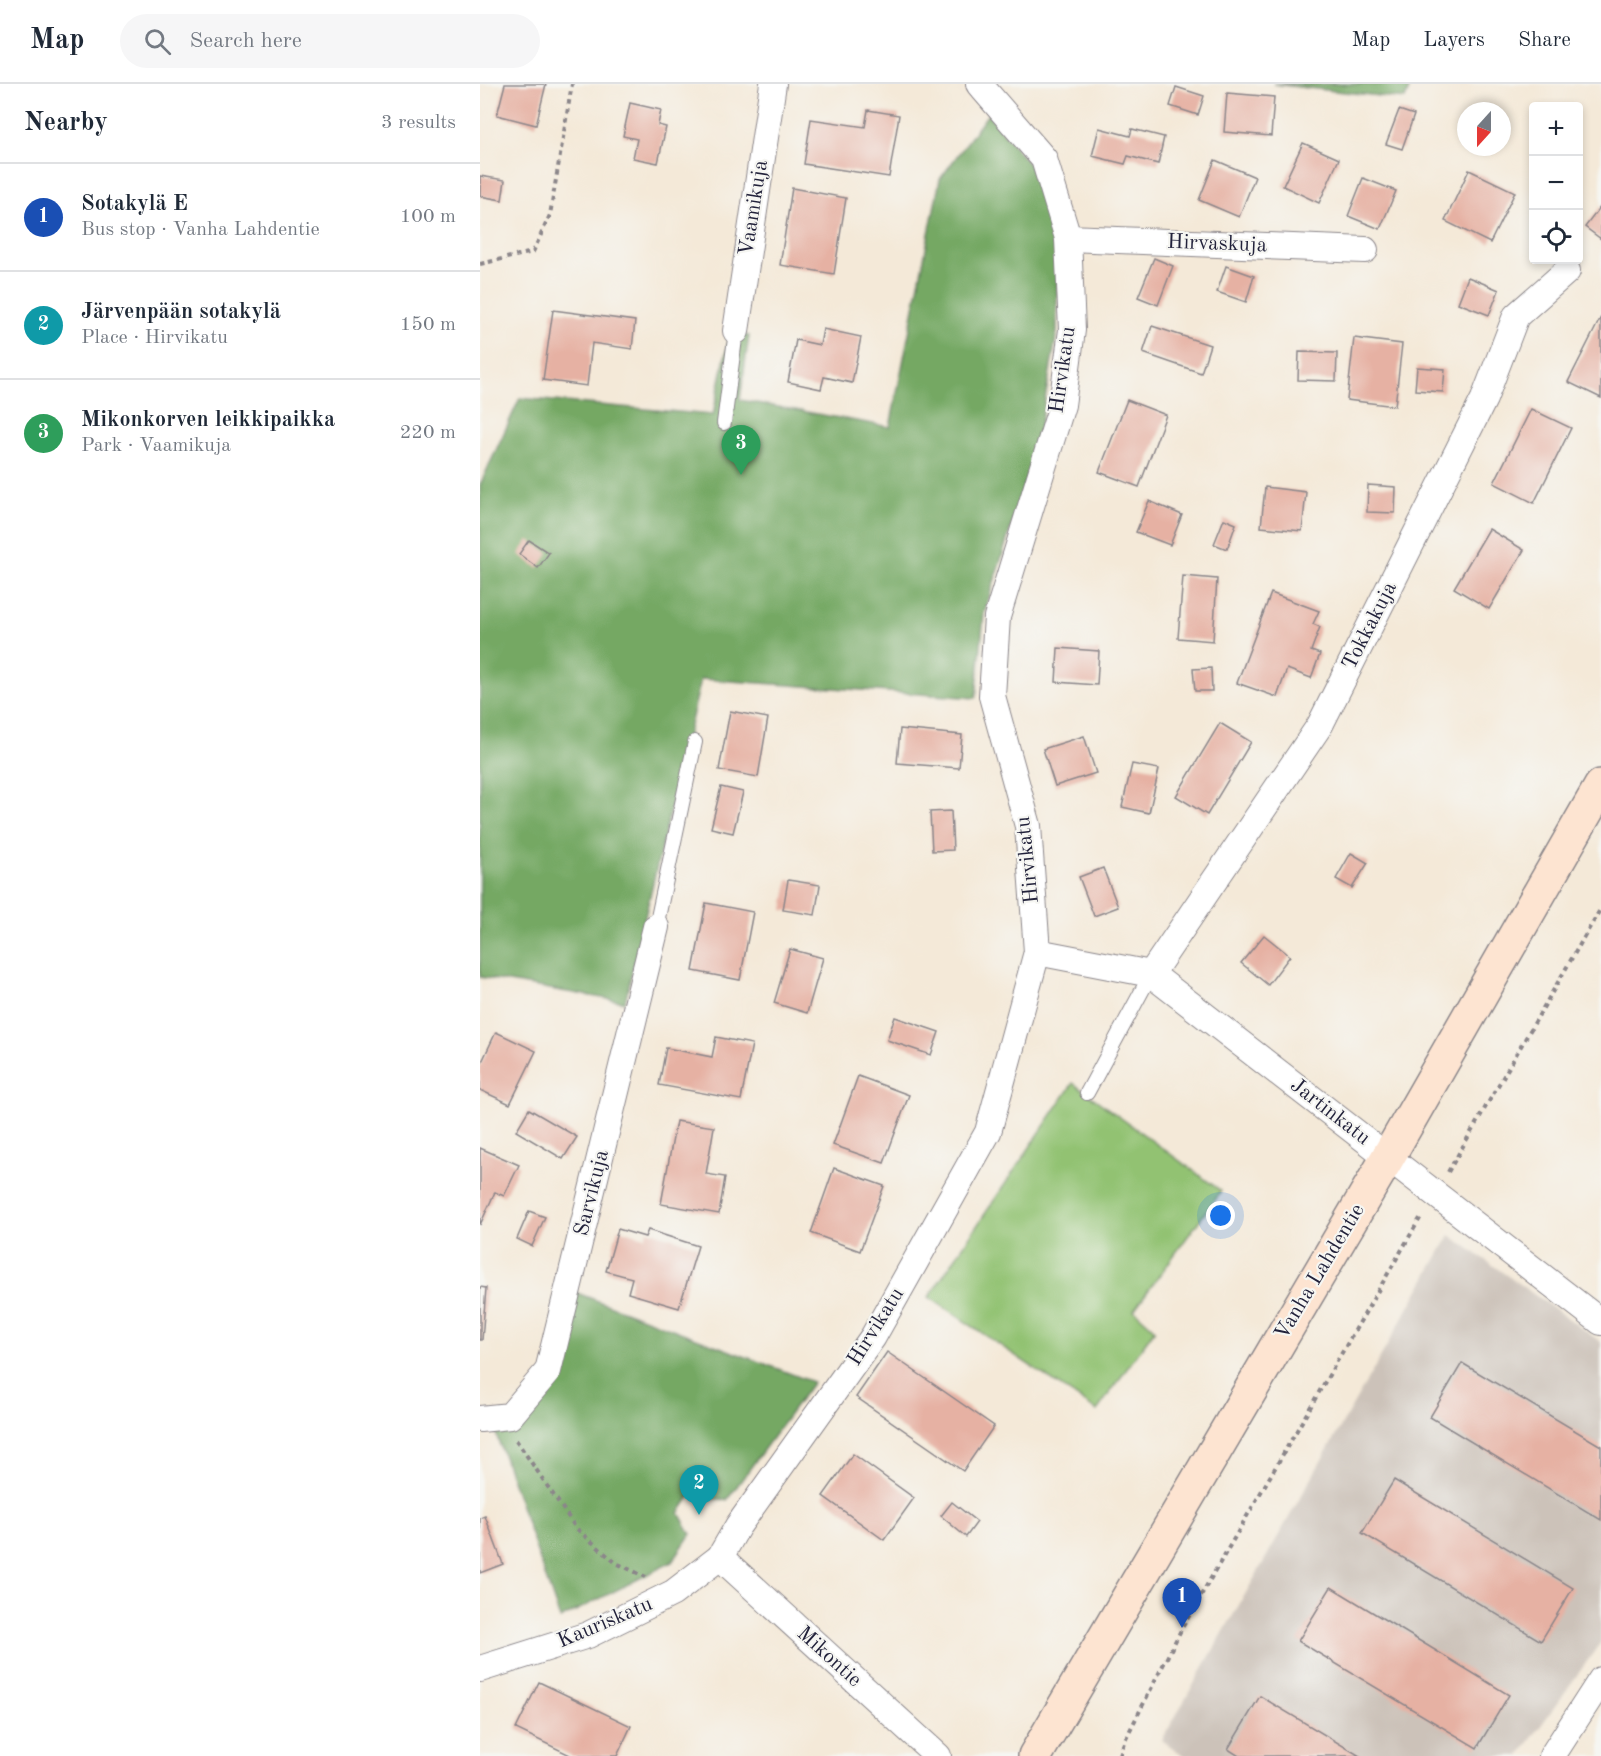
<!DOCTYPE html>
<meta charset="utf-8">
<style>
:root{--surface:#fff;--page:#f6f6f7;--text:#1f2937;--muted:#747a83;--line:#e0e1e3;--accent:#1f6fb2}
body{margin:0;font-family:"Old Standard TT",serif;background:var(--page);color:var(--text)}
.controls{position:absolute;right:18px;top:18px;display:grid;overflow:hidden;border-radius:6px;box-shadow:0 3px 9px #0003}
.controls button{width:54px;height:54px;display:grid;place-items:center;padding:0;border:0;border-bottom:2px solid var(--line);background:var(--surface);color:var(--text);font:30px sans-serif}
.compass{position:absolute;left:977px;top:18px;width:54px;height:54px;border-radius:50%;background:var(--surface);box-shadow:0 3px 9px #0003;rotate:201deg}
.you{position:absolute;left:741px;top:1132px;width:21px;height:21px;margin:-15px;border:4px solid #fff;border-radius:50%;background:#1a73e8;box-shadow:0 0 0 9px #1a73e833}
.badge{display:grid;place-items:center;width:39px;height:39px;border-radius:50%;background:var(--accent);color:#fff;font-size:20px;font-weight:700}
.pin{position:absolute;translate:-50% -50px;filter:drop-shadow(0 2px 3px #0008)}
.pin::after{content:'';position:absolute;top:32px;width:21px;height:18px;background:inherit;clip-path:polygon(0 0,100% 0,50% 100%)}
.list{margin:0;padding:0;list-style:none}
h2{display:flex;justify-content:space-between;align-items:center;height:78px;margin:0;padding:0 24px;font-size:26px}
h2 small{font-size:20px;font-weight:400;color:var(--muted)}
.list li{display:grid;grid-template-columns:39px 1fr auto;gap:18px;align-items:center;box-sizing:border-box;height:108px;padding:0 24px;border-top:2px solid var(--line)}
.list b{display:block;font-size:22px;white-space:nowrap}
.list p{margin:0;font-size:20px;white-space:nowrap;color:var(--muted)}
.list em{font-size:20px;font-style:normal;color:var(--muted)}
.icon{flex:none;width:33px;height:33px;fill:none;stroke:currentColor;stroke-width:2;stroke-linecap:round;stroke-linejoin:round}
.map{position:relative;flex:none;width:1121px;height:1672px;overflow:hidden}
header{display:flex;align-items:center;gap:36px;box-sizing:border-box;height:84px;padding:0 30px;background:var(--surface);border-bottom:2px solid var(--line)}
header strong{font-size:28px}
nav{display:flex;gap:33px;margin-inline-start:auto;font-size:21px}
.search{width:420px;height:54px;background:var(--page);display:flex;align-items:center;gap:15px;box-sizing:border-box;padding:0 21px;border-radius:33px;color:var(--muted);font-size:22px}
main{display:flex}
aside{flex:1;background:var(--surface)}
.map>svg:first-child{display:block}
.industrial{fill:#ccc2b9}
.green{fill:#92c272;stroke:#5a7256;stroke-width:1.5}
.forest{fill:#75a864;stroke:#4c6550;stroke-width:1.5}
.building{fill:#e6b1a3}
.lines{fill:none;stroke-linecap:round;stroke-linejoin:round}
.lane-casing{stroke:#8b868a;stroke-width:16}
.street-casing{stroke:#8b868a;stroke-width:28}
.secondary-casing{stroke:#8b868a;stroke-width:36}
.path{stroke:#8b868a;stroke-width:4;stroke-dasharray:4.5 4.5;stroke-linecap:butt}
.lane{stroke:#fff;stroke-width:14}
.street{stroke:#fff;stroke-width:26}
.secondary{stroke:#fde4d1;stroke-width:33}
.labels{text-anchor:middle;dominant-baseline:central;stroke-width:4.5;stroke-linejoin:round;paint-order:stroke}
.street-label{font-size:21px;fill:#22223b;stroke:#f6f6f2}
</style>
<header>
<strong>Map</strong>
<div class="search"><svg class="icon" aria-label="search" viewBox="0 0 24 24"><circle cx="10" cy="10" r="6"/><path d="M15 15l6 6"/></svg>Search here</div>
<nav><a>Map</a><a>Layers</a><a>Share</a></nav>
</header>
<main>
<aside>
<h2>Nearby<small>3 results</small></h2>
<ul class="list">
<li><span class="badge" style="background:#1a4fb4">1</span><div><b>Sotakylä E</b><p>Bus stop · Vanha Lahdentie</p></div><em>100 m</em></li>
<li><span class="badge" style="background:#0f9aa8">2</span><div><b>Järvenpään sotakylä</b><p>Place · Hirvikatu</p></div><em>150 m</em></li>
<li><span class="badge" style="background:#2e9e5b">3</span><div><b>Mikonkorven leikkipaikka</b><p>Park · Vaamikuja</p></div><em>220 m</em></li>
</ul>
</aside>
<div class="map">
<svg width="1121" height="1672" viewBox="0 0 1121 1672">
<rect width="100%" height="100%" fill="#f6f6f2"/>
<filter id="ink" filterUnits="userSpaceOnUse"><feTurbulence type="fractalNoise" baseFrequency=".0167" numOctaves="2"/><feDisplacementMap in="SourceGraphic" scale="12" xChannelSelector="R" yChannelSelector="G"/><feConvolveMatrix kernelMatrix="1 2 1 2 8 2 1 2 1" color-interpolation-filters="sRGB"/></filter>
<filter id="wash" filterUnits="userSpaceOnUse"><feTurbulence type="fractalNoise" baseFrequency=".008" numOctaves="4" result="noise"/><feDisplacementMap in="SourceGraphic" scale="24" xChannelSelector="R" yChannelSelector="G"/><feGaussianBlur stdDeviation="1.35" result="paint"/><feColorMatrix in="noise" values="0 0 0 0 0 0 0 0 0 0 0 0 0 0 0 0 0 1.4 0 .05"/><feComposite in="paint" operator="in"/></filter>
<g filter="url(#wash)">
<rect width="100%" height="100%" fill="#f4e9d8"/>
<polygon class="industrial" points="970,1151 1121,1258 1121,1558 1039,1672 704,1672 682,1656"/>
<polygon class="green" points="593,999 741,1107 654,1226 675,1245 617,1327 449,1213"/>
<g class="forest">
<polygon points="793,0 931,0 925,15"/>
<polygon points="508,30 550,81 577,159 577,249 557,360 504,530 496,614 221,595 145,918 0,893 0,401 40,314 233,331 250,249 269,252 260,316 410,343 460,95"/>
<polygon points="97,1209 333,1298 247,1416 210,1413 199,1429 211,1450 192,1478 80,1535 14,1344 40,1337 71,1304"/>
</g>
<g id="blocks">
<g class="building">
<polygon points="25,0 66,0 56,41 17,31"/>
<polygon points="696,3 724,12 718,31 690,22"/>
<polygon points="747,9 794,13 791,52 744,48"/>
<polygon points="150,19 181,26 178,41 186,43 178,79 153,74 157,55 143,52"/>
<polygon points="388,26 419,31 409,93 324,80 331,35 385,43"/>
<polygon points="919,26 934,31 922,65 906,60"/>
<polygon points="619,44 650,52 652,45 684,53 678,80 648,72 645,80 612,72"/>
<polygon points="823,59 859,75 839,119 803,102"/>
<polygon points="735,76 775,93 759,133 719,116"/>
<polygon points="989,86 1035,108 1010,159 965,137"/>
<polygon points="0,92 25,96 22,116 0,112"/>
<polygon points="883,94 916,107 900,145 868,132"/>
<polygon points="312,104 366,114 354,190 300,181"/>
<polygon points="1121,122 1121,155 1105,143"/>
<polygon points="674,174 693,182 678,221 658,213"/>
<polygon points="746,182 774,192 766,218 737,208"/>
<polygon points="988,193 1019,206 1009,231 978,219"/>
<polygon points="73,226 155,237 152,265 112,259 107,302 63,296"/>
<polygon points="1121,233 1121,314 1088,298"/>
<polygon points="672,242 730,261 721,289 663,269"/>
<polygon points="343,245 381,253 372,299 344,293 341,305 308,298 316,256 340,261"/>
<polygon points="874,254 922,260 915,322 867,316"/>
<polygon points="819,268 857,269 856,297 818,296"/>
<polygon points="937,283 965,285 963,308 935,306"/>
<polygon points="647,316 686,331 659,403 619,388"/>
<polygon points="1051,325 1091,344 1054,419 1014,399"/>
<polygon points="888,401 916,403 915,429 887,428"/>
<polygon points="785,403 826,408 822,447 781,443"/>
<polygon points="669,417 702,431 690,461 656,448"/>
<polygon points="744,435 756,440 747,465 734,460"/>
<polygon points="1009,445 1044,466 1009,525 974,504"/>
<polygon points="49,456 69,469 58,484 39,470"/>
<polygon points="703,492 737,495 733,557 698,554"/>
<polygon points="791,509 839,527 833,540 840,543 831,567 840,570 831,594 807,585 797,613 757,599"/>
<polygon points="578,564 619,567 617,601 576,598"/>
<polygon points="731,584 732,607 715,607 713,585"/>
<polygon points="250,627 288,634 278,693 239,686"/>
<polygon points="740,639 771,658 727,731 696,712"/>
<polygon points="420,645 482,651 479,684 417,679"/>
<polygon points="604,652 616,689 575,702 563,665"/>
<polygon points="652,680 679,685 669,729 642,723"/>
<polygon points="241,703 263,708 253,749 231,744"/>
<polygon points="471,727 473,766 452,767 450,728"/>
<polygon points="871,769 888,779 872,804 856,795"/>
<polygon points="623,784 638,823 614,832 599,793"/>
<polygon points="308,796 340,801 335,831 303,826"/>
<polygon points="226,819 273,828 260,896 213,887"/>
<polygon points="784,851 810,872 788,901 761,879"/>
<polygon points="310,865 343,874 327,929 294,919"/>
<polygon points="415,933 459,948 451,971 407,956"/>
<polygon points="16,948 56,967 30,1020 0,1006 0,982"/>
<polygon points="236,953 272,960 261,1016 179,1001 186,964 232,973"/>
<polygon points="378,992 429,1011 404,1079 353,1061"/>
<polygon points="49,1025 97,1053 83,1075 36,1047"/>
<polygon points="196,1037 234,1043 226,1090 245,1093 239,1130 181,1120"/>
<polygon points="0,1064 39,1081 24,1112 15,1108 0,1141"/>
<polygon points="354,1084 404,1102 380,1167 331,1149"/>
<polygon points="49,1127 65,1133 52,1162 37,1155"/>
<polygon points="138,1145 165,1153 168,1146 218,1162 199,1224 148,1209 152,1194 126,1187"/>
<polygon points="0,1203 6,1204 2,1256 0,1256"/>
<polygon points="407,1268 514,1342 483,1387 376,1313"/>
<polygon points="982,1279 1121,1362 1121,1436 950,1333"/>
<polygon points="373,1370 434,1414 404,1456 343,1412"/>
<polygon points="914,1396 1093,1504 1061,1557 882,1449"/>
<polygon points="472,1418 497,1438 486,1453 461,1432"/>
<polygon points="5,1432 23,1480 0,1489 0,1434"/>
<polygon points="851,1503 1029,1611 997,1664 818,1557"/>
<polygon points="59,1598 151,1642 137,1672 92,1672 36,1645"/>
<polygon points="780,1612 880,1672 759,1672 748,1665"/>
</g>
</g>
</g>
<g filter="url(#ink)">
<use href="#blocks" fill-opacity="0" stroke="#8b868a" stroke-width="1.5"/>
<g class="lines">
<g class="lane-casing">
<g id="lane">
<polyline points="244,339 256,247"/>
<polyline points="176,843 215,658"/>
<polyline points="607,1009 671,890"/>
</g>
</g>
<g class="street-casing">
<g id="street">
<polyline points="588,154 885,166"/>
<polyline points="256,247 293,0"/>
<polyline points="557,868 671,890 1121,1238"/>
<polyline points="671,890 840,641 1004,315 1036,232 1087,187"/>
<polyline points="0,1335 30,1332 68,1287 176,843"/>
<polyline points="240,1473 458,1672"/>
<polyline points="0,1585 108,1551 193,1509 240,1473 258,1442 393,1253 508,1048 557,868 548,742 512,612 517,533 582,321 592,246 588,154 564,75 499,0"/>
<polyline points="1072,1672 1121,1596"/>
</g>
</g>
<g class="secondary-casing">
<polyline id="secondary" points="555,1672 908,1073 1121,702"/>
</g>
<g class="path">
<polyline points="0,180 53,168 70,131 92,0"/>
<polyline points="968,1088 1121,824"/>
<polyline points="36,1356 96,1444 136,1479 166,1493"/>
<polyline points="640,1672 644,1658 702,1544 942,1131"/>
</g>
<use href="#lane" class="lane"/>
<use href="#street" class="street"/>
<use href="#secondary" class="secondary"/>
</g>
</g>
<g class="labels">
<g class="street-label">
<text transform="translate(274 124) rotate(-81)">Vaamikuja</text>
<text transform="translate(737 160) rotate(2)">Hirvaskuja</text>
<text transform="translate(583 286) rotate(-82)">Hirvikatu</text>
<text transform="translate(890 542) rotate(-63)">Tokkakuja</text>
<text transform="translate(548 776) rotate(-96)">Hirvikatu</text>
<text transform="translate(850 1028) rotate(38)">Jartinkatu</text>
<text transform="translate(112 1109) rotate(-76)">Sarvikuja</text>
<text transform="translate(840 1188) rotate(-59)">Vanha Lahdentie</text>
<text transform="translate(396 1243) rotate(-58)">Hirvikatu</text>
<text transform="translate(125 1539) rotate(-23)">Kauriskatu</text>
<text transform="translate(349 1573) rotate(42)">Mikontie</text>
</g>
</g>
</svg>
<div class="controls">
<button>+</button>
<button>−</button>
<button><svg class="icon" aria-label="locate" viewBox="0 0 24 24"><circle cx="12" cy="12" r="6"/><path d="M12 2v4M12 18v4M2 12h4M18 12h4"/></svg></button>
</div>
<svg class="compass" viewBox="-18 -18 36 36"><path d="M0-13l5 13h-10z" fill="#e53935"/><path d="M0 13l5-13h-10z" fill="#747a83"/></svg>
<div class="you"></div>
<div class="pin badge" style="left:702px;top:1544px;background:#1a4fb4">1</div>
<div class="pin badge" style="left:219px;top:1431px;background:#0f9aa8">2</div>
<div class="pin badge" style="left:261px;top:391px;background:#2e9e5b">3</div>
</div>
</main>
